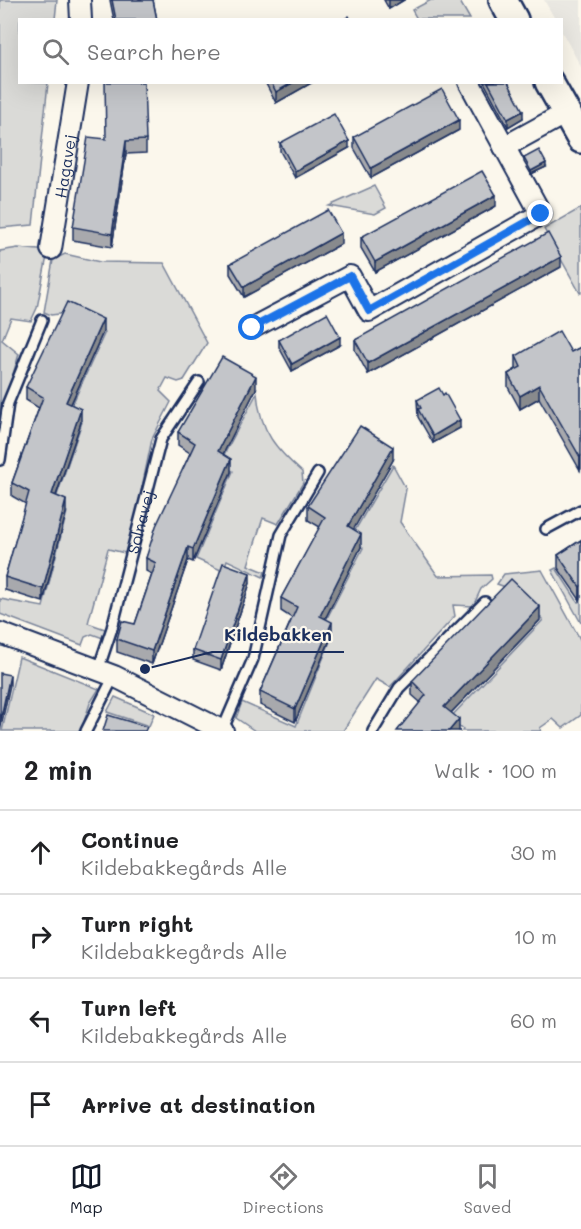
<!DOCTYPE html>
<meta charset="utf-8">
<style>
:root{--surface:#fff;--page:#f2f2f2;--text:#202124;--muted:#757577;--line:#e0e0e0;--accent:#111827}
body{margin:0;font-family:Mali,sans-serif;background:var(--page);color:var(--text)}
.stop{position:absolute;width:18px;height:18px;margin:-14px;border:4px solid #1a73e8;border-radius:50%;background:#fff}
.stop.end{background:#1a73e8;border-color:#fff;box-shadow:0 2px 6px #0008}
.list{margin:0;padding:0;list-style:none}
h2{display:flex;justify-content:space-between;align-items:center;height:78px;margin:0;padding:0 24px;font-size:26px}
h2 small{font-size:20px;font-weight:400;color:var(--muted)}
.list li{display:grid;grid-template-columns:39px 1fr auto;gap:18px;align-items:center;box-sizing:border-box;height:84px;padding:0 24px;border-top:2px solid var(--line)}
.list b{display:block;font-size:22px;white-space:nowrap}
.list p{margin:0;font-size:20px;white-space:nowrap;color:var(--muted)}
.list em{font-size:20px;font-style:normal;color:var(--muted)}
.icon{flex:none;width:33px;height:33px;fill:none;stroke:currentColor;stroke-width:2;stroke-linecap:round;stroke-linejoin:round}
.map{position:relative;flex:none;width:581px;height:731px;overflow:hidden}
.search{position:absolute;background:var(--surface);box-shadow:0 6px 24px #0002;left:18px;right:18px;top:18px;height:66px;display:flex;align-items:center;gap:15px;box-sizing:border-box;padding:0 21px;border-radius:0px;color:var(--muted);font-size:22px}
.sheet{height:414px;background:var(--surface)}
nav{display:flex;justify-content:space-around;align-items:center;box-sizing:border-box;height:84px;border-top:2px solid var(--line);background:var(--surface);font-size:16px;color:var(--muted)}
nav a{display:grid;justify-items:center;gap:3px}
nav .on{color:var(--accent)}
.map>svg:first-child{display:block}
.built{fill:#eae8e2}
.green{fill:#dadad7;stroke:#7a849a;stroke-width:1.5}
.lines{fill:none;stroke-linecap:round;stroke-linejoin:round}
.lane-casing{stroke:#1b2f5e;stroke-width:14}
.street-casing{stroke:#1b2f5e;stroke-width:24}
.secondary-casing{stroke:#1b2f5e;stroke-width:32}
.lane{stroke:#fbf7ec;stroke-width:9}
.street{stroke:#fbf7ec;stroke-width:20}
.secondary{stroke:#fbf7ec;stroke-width:27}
.wall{fill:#a8a9ad;stroke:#1b2f5e;stroke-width:1.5}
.shaded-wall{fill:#888a8d;stroke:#1b2f5e;stroke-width:1.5}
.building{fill:#c3c5c9;stroke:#1b2f5e;stroke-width:1.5}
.route{stroke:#1a73e8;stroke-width:8}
.labels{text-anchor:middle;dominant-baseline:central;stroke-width:4.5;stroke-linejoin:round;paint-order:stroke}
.street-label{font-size:16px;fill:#1b2f5e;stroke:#fbf7ec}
.leader{fill:none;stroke:#1b2f5e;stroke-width:2}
.callout-dot{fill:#1b2f5e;stroke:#fbf7ec;stroke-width:2}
.callout-label{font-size:18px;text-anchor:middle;font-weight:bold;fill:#1b2f5e;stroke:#fbf7ec;stroke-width:4.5;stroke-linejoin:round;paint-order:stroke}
</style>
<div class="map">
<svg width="581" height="731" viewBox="0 0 581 731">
<rect width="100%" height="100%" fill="#fbf7ec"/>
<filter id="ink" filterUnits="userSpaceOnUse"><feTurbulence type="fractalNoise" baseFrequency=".0167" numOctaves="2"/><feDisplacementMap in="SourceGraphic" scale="12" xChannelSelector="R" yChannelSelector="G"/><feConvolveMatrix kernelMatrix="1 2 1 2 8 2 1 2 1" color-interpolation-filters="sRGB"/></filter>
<g filter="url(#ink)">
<polygon class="built" points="544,0 581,0 581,67 562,32 562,20 555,19"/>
<g class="green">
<polygon points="0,0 57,0 55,19 20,20 20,82 48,83 33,225 0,228"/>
<polygon points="431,0 459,0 470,19 417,19 412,10"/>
<polygon points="374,186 386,208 375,214 329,206"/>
<polygon points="581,208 581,293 580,293 544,229"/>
<polygon points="18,248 48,251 37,308 31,321 11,318 2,340 19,354 0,418 0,251"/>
<polygon points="65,254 100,262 164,263 207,343 184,380 178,382 167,378 160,391 171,402 152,439 133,530 125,553 108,549 88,623 105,629 103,638 92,634 85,637 82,645 0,614 0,599 43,607 67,512 53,507 82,422 68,414 105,332 67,313 51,315 44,312 53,260"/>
<path d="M 257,393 C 260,432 277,450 302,472 L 303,483 L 278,524 L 263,518 L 248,565 L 265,572 L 263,577 L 227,560 L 223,571 L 196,559 L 233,471 L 219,464 Z"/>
<polygon points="393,465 406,489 400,522 438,576 491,575 492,579 481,589 473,606 453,605 455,616 390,687 376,679 343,731 255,731 236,718 242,702 296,726 333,634 322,628 363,548 350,539"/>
<polygon points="556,568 578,602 581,601 581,623 552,570"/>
<polygon points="542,570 581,641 581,715 563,728 553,719 540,728 541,731 462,731 463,729 448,720 543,620 514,590 497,584 504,574"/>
<polygon points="19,657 99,689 90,703 81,731 2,731"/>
<polygon points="115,697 154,714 149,726 107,712"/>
</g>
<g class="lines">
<g class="lane-casing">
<g id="lane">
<polyline points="0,460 8,403 42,320"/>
<polyline points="546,529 581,510"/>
<path id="s1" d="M 98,670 L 112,628 L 161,439 L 199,382"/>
<polyline points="86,731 114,676"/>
<polyline points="222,731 253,659 281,535 318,473"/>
<polyline points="373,731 399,688 485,602"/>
</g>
</g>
<g class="street-casing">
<g id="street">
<polyline points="80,0 81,20"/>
<polyline points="504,147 566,113"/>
<path id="s2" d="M 51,249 L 78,82"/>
<polyline points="252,328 350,276 369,311 541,214 469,82"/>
<polyline points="0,633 114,676 223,731"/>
</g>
</g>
<g class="secondary-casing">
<g id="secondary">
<polyline points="503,0 514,20"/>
<polyline points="549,82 581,139"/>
</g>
</g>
<use href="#lane" class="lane"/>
<use href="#street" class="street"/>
<use href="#secondary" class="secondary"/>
</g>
<g class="wall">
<polygon points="110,0 153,0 157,20 114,20"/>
<polygon points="384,0 404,0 389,9"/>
<polygon points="265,82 313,82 276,103"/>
<polygon points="484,82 508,82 523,118 508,127"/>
<polygon points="459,130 371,178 354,148 354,137"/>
<polygon points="106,139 146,140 146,153 126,154 112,247 73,240 73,227"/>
<polygon points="280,143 349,148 295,178 280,151"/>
<polygon points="524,158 546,167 531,174 524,162"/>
<polygon points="496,206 375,272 361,248 361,237"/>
<polygon points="341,244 244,297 230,274 230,264"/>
<polygon points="561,267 368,374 355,350 355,340"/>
<polygon points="103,332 71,404 81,422 56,496 66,513 43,602 5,590 5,577 26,504 12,496 12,483 39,408 26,400 26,387"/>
<polygon points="279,340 340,345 292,371 279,347"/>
<polygon points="581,347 580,470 539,398 520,409 508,387 508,374 516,369 516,356 571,352"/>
<polygon points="256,389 223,454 231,472 193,562 188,560 152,664 117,652 117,639 135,624 152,574 146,571 146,558 190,453 178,445 178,432"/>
<polygon points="417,400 460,428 433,443 418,417"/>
<polygon points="393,460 353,529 361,547 325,619 332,635 295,722 260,705 260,692 292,618 281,611 281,598 320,527 308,520 308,506"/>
<polygon points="581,540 580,600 558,568 558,555"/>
<polygon points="250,583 221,670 193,660 193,650"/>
<polygon points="540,620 451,713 459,731 420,702 412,695 412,681"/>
</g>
<g class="shaded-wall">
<polygon points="389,0 404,0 389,9"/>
<polygon points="294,82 313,82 276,103 276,92"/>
<polygon points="523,111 523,118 508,127 508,119"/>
<polygon points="459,120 459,130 371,178 371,168"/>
<polygon points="126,141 126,154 112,247 112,234"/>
<polygon points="349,141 349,148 295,178 295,171"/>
<polygon points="546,163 546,167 531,174 531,171"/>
<polygon points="496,195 496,206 375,272 375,262"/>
<polygon points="341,233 341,244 244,297 244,287"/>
<polygon points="561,257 561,267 368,374 368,363"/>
<polygon points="103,319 103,332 66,415 66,402"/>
<polygon points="340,337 340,345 292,371 292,364"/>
<polygon points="256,376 256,389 218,464 218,451"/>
<polygon points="539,385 539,398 520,409 520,396"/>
<polygon points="81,409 81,422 52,507 52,494"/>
<polygon points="460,420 460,428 433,443 433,436"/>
<polygon points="393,447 393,460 348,539 348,526"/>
<polygon points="581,456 581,469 580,470 580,457"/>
<polygon points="231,459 231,472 193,562 193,549"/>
<polygon points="66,500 66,513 43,602 43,589"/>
<polygon points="361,534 361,547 320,629 320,616"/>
<polygon points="188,547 188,560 152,664 152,651"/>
<polygon points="250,573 250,583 221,670 221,660"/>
<polygon points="581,586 581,599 580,600 580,587"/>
<polygon points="540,607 540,620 444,720 444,707"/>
<polygon points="332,622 332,635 295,722 295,709"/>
<polygon points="10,675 10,685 0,731 0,722"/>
<polygon points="459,719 459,731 449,731"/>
</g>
<g class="building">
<polygon points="112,0 153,0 157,20 116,20"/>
<polygon points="349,16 351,20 343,20"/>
<polygon points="105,82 144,82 146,140 126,141 112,234 73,227 88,137 106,139"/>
<polygon points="271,82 294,82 276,92"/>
<polygon points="488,82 508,82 523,111 508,119"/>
<polygon points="442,89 459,120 371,168 354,137"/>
<polygon points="334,114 349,141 295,171 280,143"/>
<polygon points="539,150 546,163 531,171 524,158"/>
<polygon points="482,171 496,195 375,262 361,237"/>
<polygon points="328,210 341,233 244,287 230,264"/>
<polygon points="548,233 561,257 368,363 355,340"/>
<polygon points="67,302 103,319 66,402 81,409 52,494 66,500 43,589 5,577 29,492 12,483 43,397 26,387"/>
<polygon points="327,313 340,337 292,364 279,340"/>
<polygon points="559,331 571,352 581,347 581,456 580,457 539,385 520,396 508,374 521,367 516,356"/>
<polygon points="222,357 256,376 218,451 231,459 193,549 188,547 152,651 117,639 122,621 135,624 156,563 146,558 156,526 195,443 178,432"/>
<polygon points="439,388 443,395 445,393 460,420 433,436 418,409 421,408 417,400"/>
<polygon points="360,426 393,447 348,526 361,534 320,616 332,622 295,709 260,692 297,607 281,598 325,517 308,506"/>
<polygon points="581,540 581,586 580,587 558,555"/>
<polygon points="223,563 250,573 221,660 193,650"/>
<polygon points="511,579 540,607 444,707 459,719 449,731 397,731 426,695 412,681"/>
<polygon points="0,673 10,675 0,722"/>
<polygon points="108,715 147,727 145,731 103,731"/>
</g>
</g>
<g class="lines" filter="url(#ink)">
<polyline class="route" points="252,328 350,276 369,311 541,214"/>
</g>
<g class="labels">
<g class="street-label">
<text stroke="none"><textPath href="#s2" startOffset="84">Hagavej</textPath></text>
<text stroke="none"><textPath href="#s1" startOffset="154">Solnavej</textPath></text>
</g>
</g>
<path class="leader" d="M145 669L212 652H344"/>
<circle class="callout-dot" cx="145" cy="669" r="6"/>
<g class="callout-label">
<text x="278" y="641">Kildebakken</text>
</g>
</svg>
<div class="stop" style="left:252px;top:328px"></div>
<div class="stop end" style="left:541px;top:214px"></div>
<div class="search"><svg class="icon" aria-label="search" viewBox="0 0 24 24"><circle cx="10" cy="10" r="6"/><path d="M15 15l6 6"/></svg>Search here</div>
</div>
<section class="sheet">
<h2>2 min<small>Walk · 100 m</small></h2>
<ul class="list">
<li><svg class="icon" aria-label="ahead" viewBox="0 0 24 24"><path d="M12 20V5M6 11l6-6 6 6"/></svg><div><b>Continue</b><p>Kildebakkegårds Alle</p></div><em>30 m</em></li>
<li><svg class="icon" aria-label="right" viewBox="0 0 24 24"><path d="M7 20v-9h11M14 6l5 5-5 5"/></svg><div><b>Turn right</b><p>Kildebakkegårds Alle</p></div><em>10 m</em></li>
<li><svg class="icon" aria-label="left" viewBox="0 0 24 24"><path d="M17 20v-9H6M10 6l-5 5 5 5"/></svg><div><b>Turn left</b><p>Kildebakkegårds Alle</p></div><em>60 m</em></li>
<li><svg class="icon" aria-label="arrive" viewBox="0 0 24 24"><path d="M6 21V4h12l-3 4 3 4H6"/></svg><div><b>Arrive at destination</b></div></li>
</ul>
</section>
<nav>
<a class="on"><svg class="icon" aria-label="map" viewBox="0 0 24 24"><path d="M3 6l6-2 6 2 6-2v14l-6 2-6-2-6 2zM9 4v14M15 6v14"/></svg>Map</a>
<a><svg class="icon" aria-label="directions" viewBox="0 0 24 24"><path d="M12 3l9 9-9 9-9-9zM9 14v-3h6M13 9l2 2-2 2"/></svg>Directions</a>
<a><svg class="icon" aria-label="saved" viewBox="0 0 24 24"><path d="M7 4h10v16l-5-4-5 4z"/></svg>Saved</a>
</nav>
